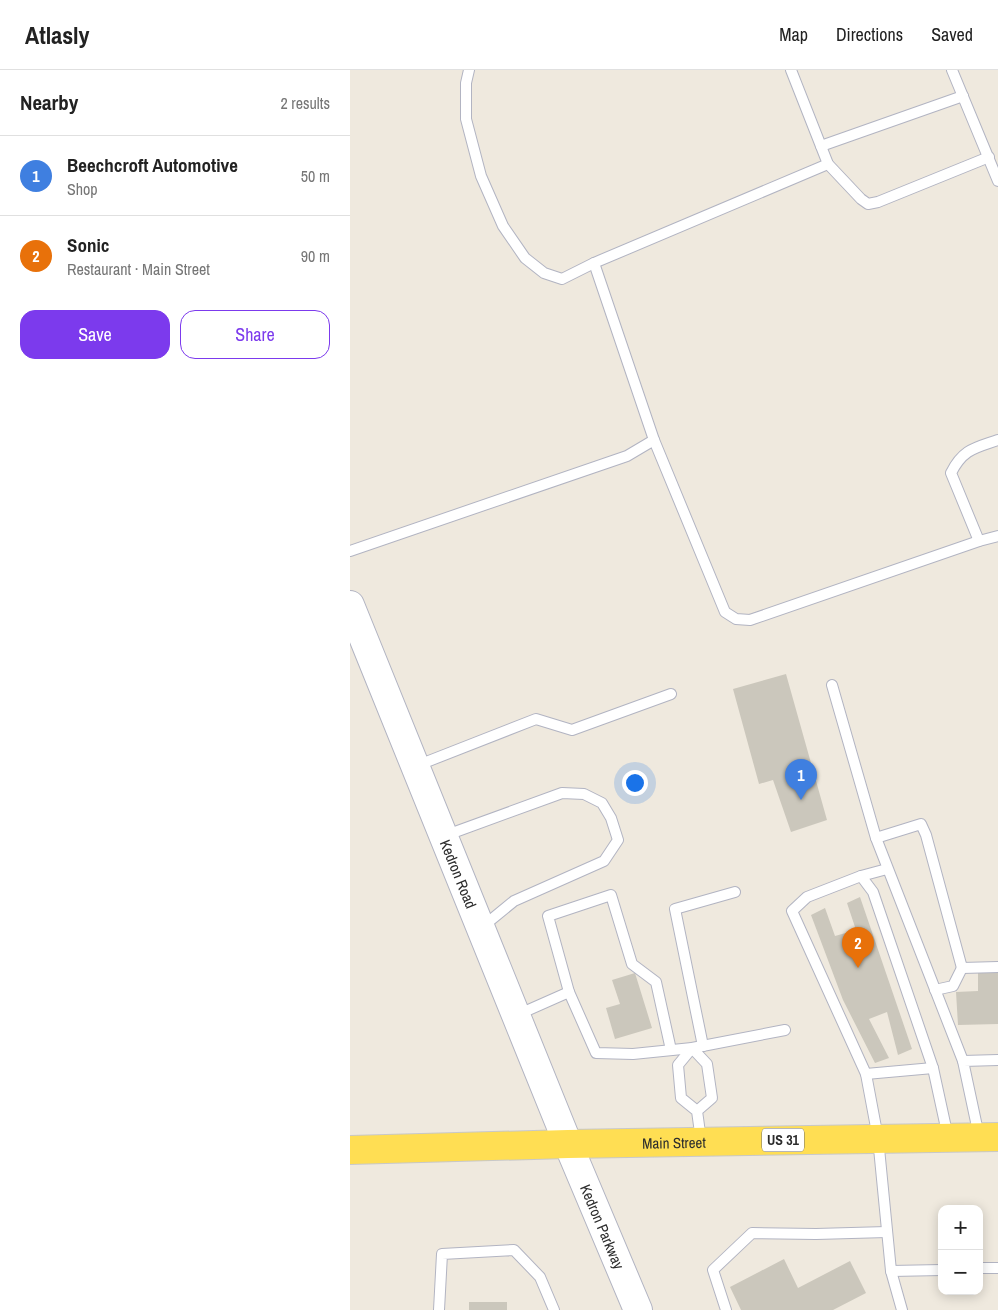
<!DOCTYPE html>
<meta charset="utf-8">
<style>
:root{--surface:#fff;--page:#f6f6f6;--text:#222;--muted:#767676;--line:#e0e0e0;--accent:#7c3aed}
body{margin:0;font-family:"Archivo Narrow",sans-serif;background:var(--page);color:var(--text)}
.controls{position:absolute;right:15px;bottom:15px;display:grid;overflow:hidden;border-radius:10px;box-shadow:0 2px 12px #0003}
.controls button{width:45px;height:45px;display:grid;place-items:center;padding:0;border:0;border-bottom:1px solid var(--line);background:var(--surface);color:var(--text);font:25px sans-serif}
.you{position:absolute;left:284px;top:712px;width:18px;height:18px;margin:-12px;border:4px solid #fff;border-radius:50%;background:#1a73e8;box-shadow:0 0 0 8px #1a73e833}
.badge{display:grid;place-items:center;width:32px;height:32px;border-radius:50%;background:var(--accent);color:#fff;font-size:16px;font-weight:700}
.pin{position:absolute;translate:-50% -41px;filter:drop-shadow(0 1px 2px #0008)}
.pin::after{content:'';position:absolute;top:26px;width:18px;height:15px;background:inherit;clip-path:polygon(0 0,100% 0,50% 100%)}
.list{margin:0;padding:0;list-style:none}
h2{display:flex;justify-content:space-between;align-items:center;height:65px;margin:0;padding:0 20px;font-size:21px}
h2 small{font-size:16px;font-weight:400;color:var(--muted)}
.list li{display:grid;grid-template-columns:32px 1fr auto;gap:15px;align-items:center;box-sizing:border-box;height:80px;padding:0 20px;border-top:1px solid var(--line)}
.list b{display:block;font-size:19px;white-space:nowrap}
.list p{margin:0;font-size:16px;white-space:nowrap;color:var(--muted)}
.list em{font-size:16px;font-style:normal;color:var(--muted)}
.actions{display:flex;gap:10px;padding:15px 20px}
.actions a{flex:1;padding:11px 0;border:1px solid var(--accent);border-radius:15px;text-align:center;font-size:18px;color:var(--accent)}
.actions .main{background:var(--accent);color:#fff}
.map{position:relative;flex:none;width:648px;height:1240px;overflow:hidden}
header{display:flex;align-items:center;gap:30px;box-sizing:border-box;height:70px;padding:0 25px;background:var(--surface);border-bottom:1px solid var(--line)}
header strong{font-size:24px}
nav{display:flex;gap:28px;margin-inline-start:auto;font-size:18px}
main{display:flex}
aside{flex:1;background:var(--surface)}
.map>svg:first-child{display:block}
.building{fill:#cbc7bc}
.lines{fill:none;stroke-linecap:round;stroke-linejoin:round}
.lane-casing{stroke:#b2b4c2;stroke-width:12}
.secondary-casing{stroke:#b2b4c2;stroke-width:30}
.primary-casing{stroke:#c8c8c8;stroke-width:30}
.lane{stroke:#fff;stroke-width:10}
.secondary{stroke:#fff;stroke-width:28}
.primary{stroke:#ffde53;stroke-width:28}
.labels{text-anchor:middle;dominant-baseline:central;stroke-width:4;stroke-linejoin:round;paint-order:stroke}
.shield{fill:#fff;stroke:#6c6c6c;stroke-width:1}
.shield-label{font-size:14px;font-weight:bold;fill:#2d2d2d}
.street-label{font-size:15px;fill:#2d2d2d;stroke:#fff}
</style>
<header>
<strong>Atlasly</strong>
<nav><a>Map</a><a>Directions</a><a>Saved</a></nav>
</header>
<main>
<aside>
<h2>Nearby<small>2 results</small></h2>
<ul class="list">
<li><span class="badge" style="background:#3f7fe0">1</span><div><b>Beechcroft Automotive</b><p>Shop</p></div><em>50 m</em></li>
<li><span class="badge" style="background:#e8710a">2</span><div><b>Sonic</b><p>Restaurant · Main Street</p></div><em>90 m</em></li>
</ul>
<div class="actions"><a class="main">Save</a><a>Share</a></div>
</aside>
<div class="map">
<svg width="648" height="1240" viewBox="0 0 648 1240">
<rect width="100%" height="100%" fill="#efe9de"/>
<g class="building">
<polygon points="436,604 477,750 441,762 423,710 409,714 383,619"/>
<polygon points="510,827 562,979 548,985 537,942 519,949 539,988 525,993 493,930 461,845 475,838 485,866 506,860 497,833"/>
<polygon points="628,902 648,902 648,954 608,955 606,922 628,921"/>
<polygon points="285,903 302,958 265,969 256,938 270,934 262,910"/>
<polygon points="434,1189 448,1218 500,1191 516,1223 483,1240 391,1240 380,1217"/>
<rect x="119" y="1232" width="38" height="8"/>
</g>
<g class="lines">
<g class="lane-casing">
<g id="lane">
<polyline points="119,0 116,13 116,49 131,106 153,156 175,188 194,203 212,209 244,193 478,94"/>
<polyline points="441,0 478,94 511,129 518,134 528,132 639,87"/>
<polyline points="602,0 648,111"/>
<polyline points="471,76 613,26"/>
<polyline points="244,193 304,370"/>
<path d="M 629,471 L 601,403 C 613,379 625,378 648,370"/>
<polyline points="0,481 277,386 304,370 375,542 386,549 400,550 629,471 648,466"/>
<polyline points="482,615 526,768 613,991"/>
<polyline points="66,696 186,649 222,660 321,624"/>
<polyline points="94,766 212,723 234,724 252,733 261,748 268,770 254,791 164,831 131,858"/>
<polyline points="526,768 571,754 576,765 612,898 648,897"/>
<polyline points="511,806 537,799"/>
<polyline points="585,920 603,916 612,898"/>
<polyline points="219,922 198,846 261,825 282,894 306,912 321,980"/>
<polyline points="167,945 219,922 246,983 283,984 342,978 435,960"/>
<polyline points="353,976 325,839 385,822"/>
<polyline points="516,1004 583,998"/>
<polyline points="347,1041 362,1028 357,994 342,978 328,995 331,1028 347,1041 351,1070"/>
<polyline points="629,1066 613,991 648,990"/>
<polyline points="629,1198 648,1198"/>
<polyline points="592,1200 541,1201 528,1068 516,1004 442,841 457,827 511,806 523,822 583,998 598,1067"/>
<polyline points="541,1201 552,1240"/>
<polyline points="89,1240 92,1184 164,1180 190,1207 204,1240"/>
<polyline points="376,1240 363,1200 402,1163 466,1164 537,1162"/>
</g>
</g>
<g class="secondary-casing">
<g id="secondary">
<path id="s1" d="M 0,535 L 218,1074 L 288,1240"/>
</g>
</g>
<g class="primary-casing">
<g id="primary">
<path id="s2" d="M 0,1080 L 218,1074 L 648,1067"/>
</g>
</g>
<use href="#lane" class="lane"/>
<use href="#secondary" class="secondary"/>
<use href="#primary" class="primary"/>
</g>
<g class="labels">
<rect class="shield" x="412" y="1058.5" width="42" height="23" rx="4"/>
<g class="shield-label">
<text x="433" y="1070">US 31</text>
</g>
<g class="street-label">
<text stroke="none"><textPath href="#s1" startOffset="290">Kedron Road</textPath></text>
<text stroke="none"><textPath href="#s2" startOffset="324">Main Street</textPath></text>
<text stroke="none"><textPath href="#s1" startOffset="671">Kedron Parkway</textPath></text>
</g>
</g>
</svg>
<div class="controls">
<button>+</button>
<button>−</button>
</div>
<div class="you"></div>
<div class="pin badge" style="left:451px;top:730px;background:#3f7fe0">1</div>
<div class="pin badge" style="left:508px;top:898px;background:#e8710a">2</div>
</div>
</main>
